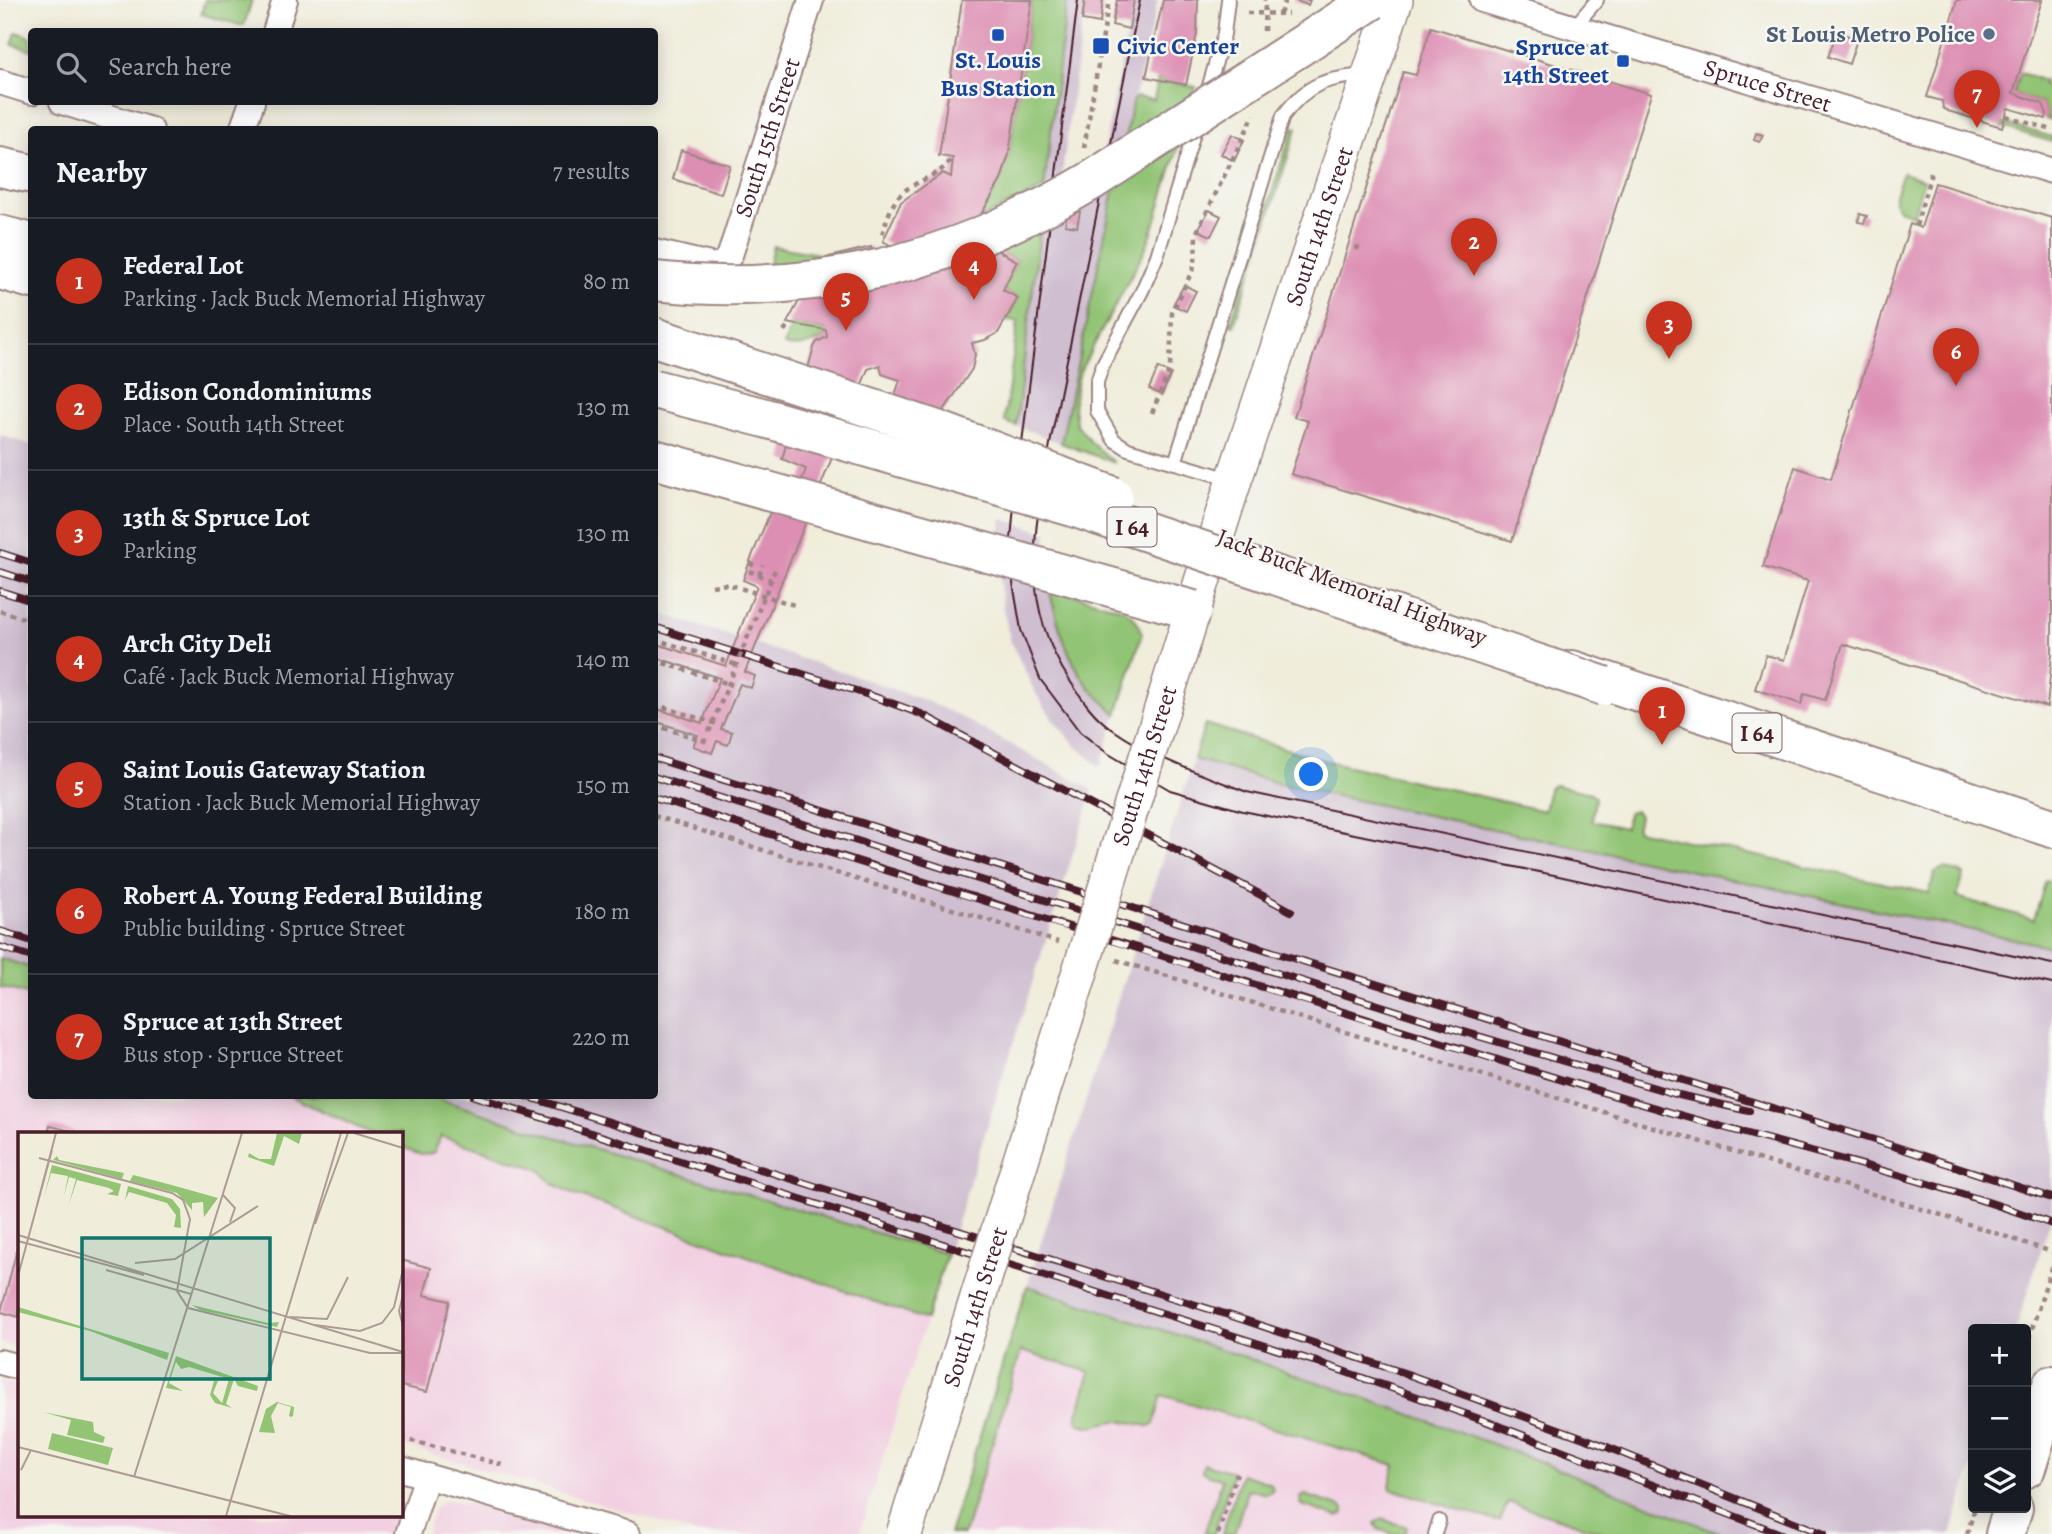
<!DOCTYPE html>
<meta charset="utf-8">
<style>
:root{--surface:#171b24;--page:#242831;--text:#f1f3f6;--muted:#9ea1a6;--line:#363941;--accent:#c8321e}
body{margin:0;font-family:Alegreya,serif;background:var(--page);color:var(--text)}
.controls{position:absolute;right:21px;bottom:21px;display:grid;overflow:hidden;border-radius:7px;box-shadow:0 4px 18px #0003}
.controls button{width:63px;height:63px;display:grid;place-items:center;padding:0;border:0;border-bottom:2px solid var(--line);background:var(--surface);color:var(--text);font:35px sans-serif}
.you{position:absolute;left:1312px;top:775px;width:24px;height:24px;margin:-18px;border:5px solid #fff;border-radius:50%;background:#1a73e8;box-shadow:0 0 0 10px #1a73e833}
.badge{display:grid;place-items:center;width:46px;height:46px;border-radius:50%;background:var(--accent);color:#fff;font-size:23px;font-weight:700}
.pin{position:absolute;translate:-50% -58px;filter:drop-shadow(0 2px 4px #0008)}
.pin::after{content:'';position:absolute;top:37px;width:24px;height:21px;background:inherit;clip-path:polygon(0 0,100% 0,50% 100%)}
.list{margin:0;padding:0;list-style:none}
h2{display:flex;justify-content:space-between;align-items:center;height:91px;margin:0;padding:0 28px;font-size:30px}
h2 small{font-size:23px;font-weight:400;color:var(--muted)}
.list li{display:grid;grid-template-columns:46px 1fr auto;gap:21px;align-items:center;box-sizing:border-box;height:126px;padding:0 28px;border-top:2px solid var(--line)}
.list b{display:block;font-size:26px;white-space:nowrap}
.list p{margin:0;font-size:23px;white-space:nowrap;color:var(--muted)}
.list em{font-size:23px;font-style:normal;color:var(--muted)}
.icon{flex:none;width:38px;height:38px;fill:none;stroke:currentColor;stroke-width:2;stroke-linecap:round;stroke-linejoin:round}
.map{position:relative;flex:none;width:2052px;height:1534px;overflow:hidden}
.search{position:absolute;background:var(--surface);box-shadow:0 4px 18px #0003;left:28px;top:28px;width:630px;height:77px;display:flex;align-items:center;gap:18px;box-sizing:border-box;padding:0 24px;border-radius:7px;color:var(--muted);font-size:26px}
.panel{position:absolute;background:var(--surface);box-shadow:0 4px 18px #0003;left:28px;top:126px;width:630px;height:973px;border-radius:7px}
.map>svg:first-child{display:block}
.built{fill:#f2d0e2}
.industrial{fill:#cfbed0}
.green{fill:#92c474;stroke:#6e7250;stroke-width:2}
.building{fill:#dd8eb3}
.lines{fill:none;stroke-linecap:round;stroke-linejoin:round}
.service-casing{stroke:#9d8683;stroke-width:16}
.minor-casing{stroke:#9d8683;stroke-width:28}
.secondary-casing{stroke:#9d8683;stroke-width:38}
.primary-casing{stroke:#9d8683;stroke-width:42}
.motorway-casing{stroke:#9d8683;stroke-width:42}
.path{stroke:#9d8683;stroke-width:4.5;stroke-dasharray:5 5;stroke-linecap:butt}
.service{stroke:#fff;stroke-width:12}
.minor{stroke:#fff;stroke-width:24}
.secondary{stroke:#fff;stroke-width:35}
.primary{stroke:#fff;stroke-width:38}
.motorway{stroke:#fff;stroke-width:38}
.tram{stroke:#4a1f2b;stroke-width:2}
.rail-casing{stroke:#4a1f2b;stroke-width:8}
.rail{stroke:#f6f6f2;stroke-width:5;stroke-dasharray:16;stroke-linecap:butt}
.secondary-bridge-casing{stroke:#9d8683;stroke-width:38;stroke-linecap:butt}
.motorway-bridge-casing{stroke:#9d8683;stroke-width:42;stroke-linecap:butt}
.path-bridge{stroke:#9d8683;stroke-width:4.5;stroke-dasharray:5 5;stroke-linecap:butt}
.secondary-bridge{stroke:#fff;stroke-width:35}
.motorway-bridge{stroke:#fff;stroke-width:38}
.service-dot{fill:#5c6f8a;stroke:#f6f6f2;stroke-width:2.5}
.transit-dot{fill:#1a4fb4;stroke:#f6f6f2;stroke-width:2.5}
.labels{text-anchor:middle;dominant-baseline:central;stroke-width:5;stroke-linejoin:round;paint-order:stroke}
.shield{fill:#f6f6f2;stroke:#7e6067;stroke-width:2}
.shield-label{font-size:23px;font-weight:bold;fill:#4a1f2b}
.service-label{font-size:24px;font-weight:bold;fill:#4e5e75;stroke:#f6f6f2;text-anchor:end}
.transit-label{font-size:24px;font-weight:bold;fill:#164399;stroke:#f6f6f2;text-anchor:start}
.street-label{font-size:24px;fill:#4a1f2b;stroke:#f6f6f2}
.inset-road{fill:none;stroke:#ae9b95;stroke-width:2}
.view{fill:#0f766e;fill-opacity:0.15;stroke:#0f766e;stroke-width:3.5}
.inset-edge{fill:none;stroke:#4a1f2b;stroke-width:3.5}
</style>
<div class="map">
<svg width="2052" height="1534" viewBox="0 0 2052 1534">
<rect width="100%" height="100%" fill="#f6f6f2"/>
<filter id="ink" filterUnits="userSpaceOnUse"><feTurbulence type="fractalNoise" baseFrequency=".0143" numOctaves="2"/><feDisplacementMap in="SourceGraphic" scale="14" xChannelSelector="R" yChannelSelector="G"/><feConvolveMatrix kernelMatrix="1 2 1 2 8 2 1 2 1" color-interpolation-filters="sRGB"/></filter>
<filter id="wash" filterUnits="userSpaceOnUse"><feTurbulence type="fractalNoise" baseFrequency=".00686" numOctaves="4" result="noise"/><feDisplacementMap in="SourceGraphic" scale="28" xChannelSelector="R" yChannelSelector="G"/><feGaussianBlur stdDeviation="1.57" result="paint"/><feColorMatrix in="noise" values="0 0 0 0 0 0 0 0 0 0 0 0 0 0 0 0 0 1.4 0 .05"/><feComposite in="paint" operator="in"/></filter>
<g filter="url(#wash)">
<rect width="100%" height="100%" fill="#f0eddb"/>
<g class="built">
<polygon points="0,987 31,995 32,1096 290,1096 370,1133 19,1133 19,1347 0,1342"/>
<polygon points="441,1136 539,1169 552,1183 574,1194 926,1320 859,1534 695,1534 654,1520 401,1445 401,1146 420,1154 434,1152"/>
<polygon points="1027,1286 1639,1502 1724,1534 949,1534"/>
<polygon points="0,1381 19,1386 19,1515 396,1515 389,1534 0,1534"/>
<polygon points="447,1500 474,1505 569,1534 426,1534 434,1510 439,1503"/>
</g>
<g class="industrial">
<polygon points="1067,0 1085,0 1062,174 1066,175 1044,188"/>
<polygon points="1134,0 1158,0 1125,138 1103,154"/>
<polygon points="1117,178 1076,368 1061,443 1016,426 1041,222"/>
<polygon points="0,435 31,445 31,968 0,958"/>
<polygon points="1002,519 1047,533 1046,548 1000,535"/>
<polygon points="999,573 1049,588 1057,619 1070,653 1089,687 1117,714 1100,767 1077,747 1054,721 1035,692 1010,640 1002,603"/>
<polygon points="655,612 853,675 929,702 959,716 1093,790 947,1254 539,1132 430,1096 654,1096"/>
<polygon points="1194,759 1285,785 2052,947 2052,1215 2016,1329 1973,1329 1973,1464 1951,1534 1724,1534 1639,1502 1530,1458 1284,1369 1027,1286"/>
</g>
<g class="green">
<polygon points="205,0 252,0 244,25 240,25 201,14"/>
<polygon points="1032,0 1067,0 1044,188 978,220 1001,180 1009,154"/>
<polygon points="16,32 31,37 31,50 12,44"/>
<polygon points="2020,73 2044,81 2043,85 2052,89 2052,121 2046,119 2047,114 2043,104 2013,93"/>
<polygon points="1158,79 1196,87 1153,229 1145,250 1080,371 1076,389 1074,408 1076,423 1091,442 1115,463 1061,443 1133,100 1137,97 1154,100"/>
<polygon points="2004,123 2052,137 2052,142 2002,127"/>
<polygon points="1293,127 1297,128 1234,325 1230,324"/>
<path d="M 1903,173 L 1924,180 L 1913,215 C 1885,207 1895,196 1903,173 Z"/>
<polygon points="1041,222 1016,426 1004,421 1018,321 1006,320 1018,298 1003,290 1017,261 990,247"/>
<polygon points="773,246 823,255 819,262 773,267 769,264"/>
<path d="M 792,324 L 826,330 L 827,337 C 813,343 799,350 784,345 Z"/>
<path d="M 1049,588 L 1123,609 C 1134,616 1139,622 1142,634 L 1117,714 C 1108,705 1097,697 1089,687 C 1067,659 1057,622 1049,588 Z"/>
<polygon points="1205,724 1319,759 1544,811 1549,788 1555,785 1591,793 1595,798 1592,821 1625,828 1628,813 1635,810 1639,816 1636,830 1929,893 1935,872 1944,868 1964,874 1957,897 2034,920 2046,880 2052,882 2052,947 1285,785 1194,759"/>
<polygon points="0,958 31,968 31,995 0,987"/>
<path d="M 290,1096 L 430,1096 L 539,1132 L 947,1254 L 926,1320 L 574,1194 L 552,1183 L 539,1169 L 441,1136 L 434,1152 C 422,1157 412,1151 401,1146 L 401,1133 L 370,1133 Z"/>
<path d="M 1027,1286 C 1195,1340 1362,1395 1527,1457 C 1593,1482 1658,1510 1724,1534 L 1664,1534 L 1656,1531 L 1654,1534 L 1608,1534 L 1508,1502 L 1500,1521 L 1496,1521 L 1391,1489 L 1390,1485 L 1395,1465 L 1162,1395 L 1154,1424 L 1150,1426 C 1139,1425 1128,1420 1117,1421 C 1100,1421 1096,1431 1078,1423 L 1077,1418 L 1090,1372 L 1021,1351 L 964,1534 L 949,1534 Z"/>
<polygon points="1204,1464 1233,1472 1214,1534 1204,1534 1222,1480 1202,1472"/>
<polygon points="1241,1474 1269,1483 1272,1486 1273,1491 1266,1494 1248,1489 1234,1534 1222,1534"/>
<polygon points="1305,1495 1341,1507 1344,1509 1344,1514 1337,1517 1302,1505 1300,1498"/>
<polygon points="1381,1519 1407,1527 1405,1534 1393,1534 1378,1529 1375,1523"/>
</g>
<g id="blocks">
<g class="building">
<polygon points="962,0 1032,0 1009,154 1001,180 978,220 982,242 1017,261 1003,290 1018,298 998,333 985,340 972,343 975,355 972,369 936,422 882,435 900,380 882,374 880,365 868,369 745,672 755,676 751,688 740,684 721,729 732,732 728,745 717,741 712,753 693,746 698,735 654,721 654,708 702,723 720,678 654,657 654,643 726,666 757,586 743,580 750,561 773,505 790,511 806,469 782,459 814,347 817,342 827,337 826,330 787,323 819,265 829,257 871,247 879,287 897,249 883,241 901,202 943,173 951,177 953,158 939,156"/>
<polygon points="1085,0 1103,0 1100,23 1082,20"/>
<polygon points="1117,0 1134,0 1129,29 1112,25"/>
<polygon points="1163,0 1198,0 1197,34 1186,85 1146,77"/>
<polygon points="1292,0 1310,0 1308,5"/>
<polygon points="1957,0 2042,0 2013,93 2043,104 2047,114 2046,119 2008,108 2002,127 1948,111 1943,108 1942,101 1927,97"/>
<polygon points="1431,27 1651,94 1512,541 1291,474 1308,421 1294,417 1403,72 1416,75"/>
<polygon points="1837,32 1857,39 1849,64 1828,57"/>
<polygon points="1756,133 1763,135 1760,142 1754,140"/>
<polygon points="1232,134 1244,140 1234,161 1221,154"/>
<polygon points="681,150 730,165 721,194 673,179"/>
<polygon points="1935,183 2052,218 2052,654 2047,707 1843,644 1825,700 1804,694 1801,704 1755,689 1766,655 1784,660 1808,581 1763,567 1795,467 1831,479 1910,224 1921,228"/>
<polygon points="1068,209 1080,212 1077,227 1065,225"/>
<polygon points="1209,210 1221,216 1211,236 1198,230"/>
<polygon points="1860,214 1867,216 1864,223 1858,222"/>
<polygon points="1184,285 1196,291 1186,311 1173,305"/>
<polygon points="1158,368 1171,374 1162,395 1149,389"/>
<polygon points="50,1126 76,1132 76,1133 48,1133"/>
<polygon points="18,1245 19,1245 19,1317 1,1312"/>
<polygon points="401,1260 431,1268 424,1295 450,1301 427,1392 401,1386"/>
</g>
</g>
</g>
<g filter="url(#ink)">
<use href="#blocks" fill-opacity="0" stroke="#9d8683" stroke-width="2"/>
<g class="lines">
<g class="service-casing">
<g id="service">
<polyline points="1574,27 1597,0"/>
<polyline points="1206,96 1224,34 1228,0"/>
<polyline points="1197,123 1157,256 1142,291 1103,364 1097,382 1097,411 1114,440 1128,449 1230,479"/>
<path d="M 1175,463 L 1283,116 C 1308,82 1328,78 1367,75"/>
<polyline points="1435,1534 1439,1521"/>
</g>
</g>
<g class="minor-casing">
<g id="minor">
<path id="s1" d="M 1482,0 L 2052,171"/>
<polyline points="275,32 285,0"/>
<polyline points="0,82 32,92"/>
<polyline points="62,102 151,130"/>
<polyline points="242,130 252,102"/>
<path id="s2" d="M 654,252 L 714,266 L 723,263 L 730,255 L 811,0"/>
<polyline points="0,1362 19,1367"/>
<polyline points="401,1469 628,1534"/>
<polyline points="408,1534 427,1476"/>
</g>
</g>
<g class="secondary-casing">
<g id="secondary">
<path id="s3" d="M 1193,610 L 1234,480 L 1395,0"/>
</g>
</g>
<g class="primary-casing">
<g id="primary">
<polyline points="2026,1468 2052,1385"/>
<polyline points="2005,1534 2013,1508"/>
</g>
</g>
<g class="motorway-casing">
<g id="motorway">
<polyline points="0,167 32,174"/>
<polyline points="0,235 32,243"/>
<polyline points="0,270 32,279"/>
<polyline points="654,459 870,520"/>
<polyline points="1572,670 2052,828"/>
</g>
</g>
<g class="path">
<polyline points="1247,13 1288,14"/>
<polyline points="1280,14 1285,0"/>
<polyline points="1264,31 1265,0"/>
<polyline points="2006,116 2052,130"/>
<polyline points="1084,148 1109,0"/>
<polyline points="1916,226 1931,173"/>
<path d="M 882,234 C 887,220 891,203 902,193 C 916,180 943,175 952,158"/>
<polyline points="1355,247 1362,249"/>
<polyline points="784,331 789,324"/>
<polyline points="1152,413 1170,368 1172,313 1195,265 1196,234 1254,115"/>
<polyline points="753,562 749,571 771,580"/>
<polyline points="759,575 763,565"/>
<polyline points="712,586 727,584 797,606"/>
<polyline points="0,611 32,621"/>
<polyline points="654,639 740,666"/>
<polyline points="654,660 732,685"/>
<polyline points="654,704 717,724"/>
<polyline points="654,725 709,742"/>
<polyline points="654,816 1058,942"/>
<polyline points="1116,960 1460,1068 1938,1214 2052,1252"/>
<polyline points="2026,1348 2052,1265"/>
<polyline points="401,1438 507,1466"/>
<polyline points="1218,1534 1237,1473"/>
<polyline points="1967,1534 1975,1508"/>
</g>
<use href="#service" class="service"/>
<use href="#minor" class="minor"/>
<use href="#secondary" class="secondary"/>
<use href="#primary" class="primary"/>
<use href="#motorway" class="motorway"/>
<g class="tram">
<polyline points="1078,0 1014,506 1011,539 1013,583 1021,630 1040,679 1080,732 1107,753 1170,790 1243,811 1554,875 2052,984"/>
<path d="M 1140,0 L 1050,444 C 1034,531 1018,602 1070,681 C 1082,699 1094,717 1112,729 C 1153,758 1201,774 1247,792 L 2052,964"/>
</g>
<g class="rail-casing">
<g id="rail">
<polyline points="0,553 32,563"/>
<polyline points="0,572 32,582"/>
<polyline points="0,591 32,601"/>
<polyline points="654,627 872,696 921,714 1291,911"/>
<polyline points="654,758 1906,1150 2052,1198"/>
<polyline points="654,777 1461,1031 1679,1095 1749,1111"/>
<path d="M 654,798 C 977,899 1299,1000 1622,1098 C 1765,1142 1912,1173 2052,1224"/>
<polyline points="0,931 32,941"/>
<polyline points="0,947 32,957"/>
<polyline points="474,1096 1323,1364 1488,1422 1781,1534"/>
<polyline points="526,1096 1238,1318 1407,1374 1592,1441 1824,1534"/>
</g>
</g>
<use href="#rail" class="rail"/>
<g class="secondary-bridge-casing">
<g id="secondary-bridge">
<path id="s4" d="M 904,1534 L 1193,610"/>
</g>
</g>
<g class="motorway-bridge-casing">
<g id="motorway-bridge">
<path d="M 654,281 C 815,298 953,263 1091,181 L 1372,0"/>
<polyline points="654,337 937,430 1113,496"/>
<polyline points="654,389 765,418 1073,507 1604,686"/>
<polyline points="870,520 1193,610"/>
</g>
</g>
<polyline class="path-bridge" points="709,732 775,570"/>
<use href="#secondary-bridge" class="secondary-bridge"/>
<use href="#motorway-bridge" class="motorway-bridge"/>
</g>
</g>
<circle class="service-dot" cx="1989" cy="34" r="7"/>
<g class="transit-dot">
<rect x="991" y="28" width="14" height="14" rx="3.5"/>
<rect x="1092" y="37" width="18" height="18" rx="3.5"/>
<rect x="1616" y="54" width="14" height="14" rx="3.5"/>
</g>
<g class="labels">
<g class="shield">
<rect x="1107.5" y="507.5" width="49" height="39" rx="5"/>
<rect x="1732.5" y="713.5" width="49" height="39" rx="5"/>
</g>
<g class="shield-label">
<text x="1132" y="527">I 64</text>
<text x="1757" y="733">I 64</text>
</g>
<g class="service-label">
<text x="1975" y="34">St Louis Metro Police</text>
</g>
<g class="transit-label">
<text x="1117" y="46">Civic Center</text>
<text x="1609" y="47" text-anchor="end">Spruce at<tspan x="1609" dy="28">14th Street</tspan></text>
<text x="998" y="60" text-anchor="middle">St. Louis<tspan x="998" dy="28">Bus Station</tspan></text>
</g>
<g class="street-label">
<text stroke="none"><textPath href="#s1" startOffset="298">Spruce Street</textPath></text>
<text stroke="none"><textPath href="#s2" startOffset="205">South 15th Street</textPath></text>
<text stroke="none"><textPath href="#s3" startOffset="404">South 14th Street</textPath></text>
<text transform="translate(1352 587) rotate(21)">Jack Buck Memorial Highway</text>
<text stroke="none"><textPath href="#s4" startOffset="805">South 14th Street</textPath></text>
<text stroke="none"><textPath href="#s4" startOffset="238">South 14th Street</textPath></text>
</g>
</g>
<g transform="translate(18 1132)">
<rect width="385" height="385" fill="#f0eddb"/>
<path d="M 259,1 L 284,1 L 281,12 L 266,4 L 256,34 L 230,25 L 231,21 L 241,27 L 253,27 ZM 39,24 L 41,28 L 106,41 L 104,47 L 35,28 ZM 34,33 L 103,52 L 100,64 L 89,62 L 96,59 L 91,56 L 59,48 L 50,75 L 58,47 L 51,45 L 46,64 L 50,44 L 33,41 L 26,65 ZM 115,43 L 150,52 L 200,66 L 186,85 L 185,70 L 174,71 L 174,78 L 159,61 L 112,49 ZM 110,54 L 154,67 L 162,77 L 163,96 L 156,95 L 158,83 L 149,71 L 111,60 L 107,68 ZM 174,173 L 250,191 L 261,190 L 259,195 L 182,178 ZM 0,175 L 151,221 L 149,228 L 72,199 L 0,180 ZM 158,224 L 240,254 L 239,259 L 220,254 L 216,247 L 208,272 L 214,276 L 197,271 L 192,263 L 196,249 L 200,249 L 195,261 L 204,271 L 211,247 L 171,235 L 163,237 L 158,230 L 151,251 L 165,259 L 148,256 ZM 259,270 L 276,275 L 275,284 L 273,285 L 271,284 L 273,275 L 260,271 L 253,284 L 257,301 L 241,300 L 248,277 ZM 25,280 L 75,290 L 76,300 L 87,305 L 85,311 L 49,303 L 53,288 ZM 34,301 L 95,316 L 90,333 L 30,317 Z" fill="#92c474"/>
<path class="inset-road" d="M 336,1 L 385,16M 21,26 L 154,61 L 165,68 L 172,87 L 159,159 L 170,176 L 352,221 L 385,221M 205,63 L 217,76 L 212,90M 19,73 L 38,1M 297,92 L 330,1M 0,103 L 385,220M 0,109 L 126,143M 117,131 L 157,127 L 240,74M 88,138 L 173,162M 0,144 L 34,18M 385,163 L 381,179 L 385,194M 272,185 L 309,187 L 330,145M 297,193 L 342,199 L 364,191 L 376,175 L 385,137M 0,311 L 0,344M 0,315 L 272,384M 3,338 L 13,318M 116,345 L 224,1M 208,384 L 323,1"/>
<path class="view" d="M 64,106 L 252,106 L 252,247 L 64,247 Z"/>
<rect width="385" height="385" class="inset-edge"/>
</g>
</svg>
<div class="controls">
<button>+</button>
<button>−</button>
<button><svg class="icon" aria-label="layers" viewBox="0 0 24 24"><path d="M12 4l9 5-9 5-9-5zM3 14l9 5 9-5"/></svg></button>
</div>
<div class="you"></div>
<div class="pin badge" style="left:1662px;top:745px">1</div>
<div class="pin badge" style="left:1474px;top:276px">2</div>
<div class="pin badge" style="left:1669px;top:359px">3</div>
<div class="pin badge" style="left:974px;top:300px">4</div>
<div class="pin badge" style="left:846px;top:331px">5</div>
<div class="pin badge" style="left:1956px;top:386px">6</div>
<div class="pin badge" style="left:1977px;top:128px">7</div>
<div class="search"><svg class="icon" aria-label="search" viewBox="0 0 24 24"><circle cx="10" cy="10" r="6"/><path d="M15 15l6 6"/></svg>Search here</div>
<section class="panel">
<h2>Nearby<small>7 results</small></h2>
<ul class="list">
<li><span class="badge">1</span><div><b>Federal Lot</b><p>Parking · Jack Buck Memorial Highway</p></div><em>80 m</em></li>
<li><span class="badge">2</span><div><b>Edison Condominiums</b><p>Place · South 14th Street</p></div><em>130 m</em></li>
<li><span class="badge">3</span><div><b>13th &amp; Spruce Lot</b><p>Parking</p></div><em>130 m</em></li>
<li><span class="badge">4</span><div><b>Arch City Deli</b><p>Café · Jack Buck Memorial Highway</p></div><em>140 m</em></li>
<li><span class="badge">5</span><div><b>Saint Louis Gateway Station</b><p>Station · Jack Buck Memorial Highway</p></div><em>150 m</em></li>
<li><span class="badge">6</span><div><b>Robert A. Young Federal Building</b><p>Public building · Spruce Street</p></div><em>180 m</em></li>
<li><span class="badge">7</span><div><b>Spruce at 13th Street</b><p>Bus stop · Spruce Street</p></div><em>220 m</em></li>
</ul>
</section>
</div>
